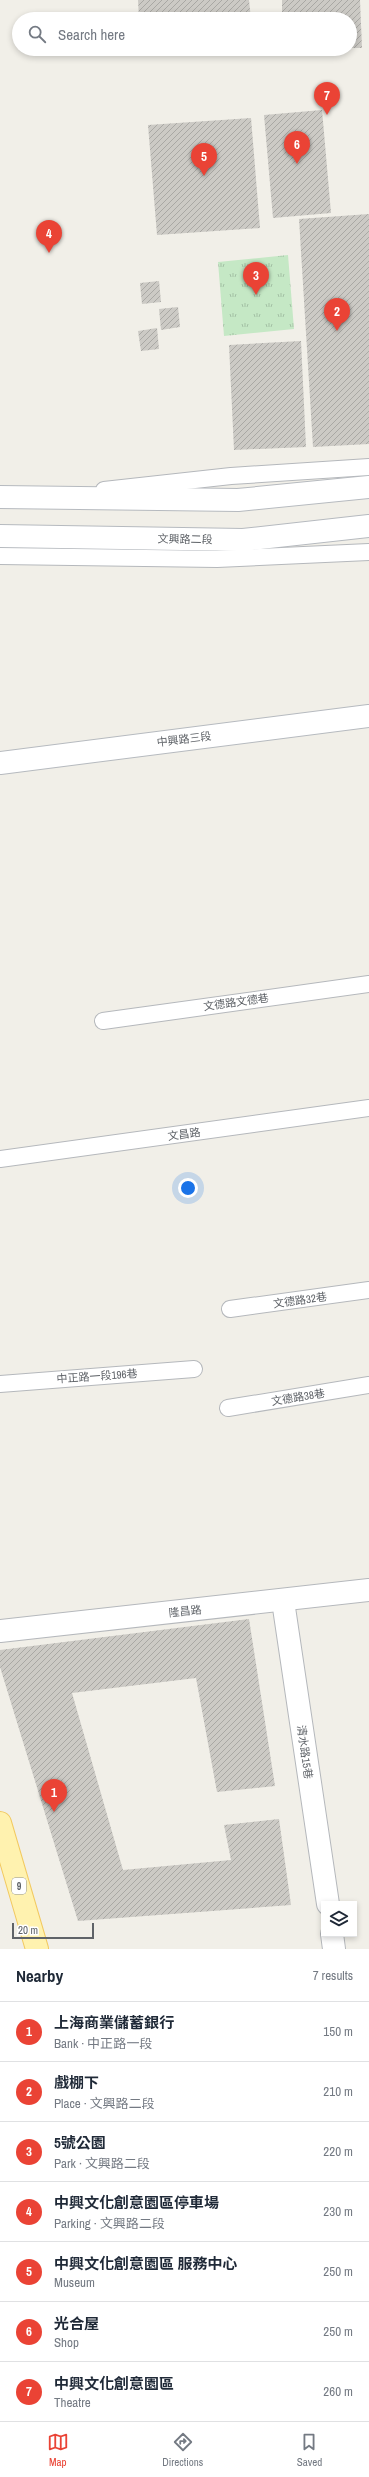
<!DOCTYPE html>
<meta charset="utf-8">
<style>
:root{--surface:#fff;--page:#f2f2f3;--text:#1f2937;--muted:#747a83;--line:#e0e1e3;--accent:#ea4335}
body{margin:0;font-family:"Archivo Narrow","Noto Sans TC",sans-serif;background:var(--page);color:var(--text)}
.controls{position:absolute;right:12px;bottom:12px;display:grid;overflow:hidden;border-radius:0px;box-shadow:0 2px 6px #0003}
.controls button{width:36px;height:36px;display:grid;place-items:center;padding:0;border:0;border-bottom:1px solid var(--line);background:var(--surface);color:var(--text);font:20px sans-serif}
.scale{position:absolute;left:12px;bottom:10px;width:82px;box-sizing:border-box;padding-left:4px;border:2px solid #5f6368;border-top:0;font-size:11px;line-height:14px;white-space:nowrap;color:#5f6368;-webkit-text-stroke:3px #fff;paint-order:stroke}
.you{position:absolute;left:188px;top:1188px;width:14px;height:14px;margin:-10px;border:3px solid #fff;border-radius:50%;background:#1a73e8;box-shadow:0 0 0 6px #1a73e833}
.badge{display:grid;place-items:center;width:26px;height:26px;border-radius:50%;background:var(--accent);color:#fff;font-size:13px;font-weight:700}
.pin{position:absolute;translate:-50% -33px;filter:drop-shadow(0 1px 2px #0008)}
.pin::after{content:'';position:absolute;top:21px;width:14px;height:12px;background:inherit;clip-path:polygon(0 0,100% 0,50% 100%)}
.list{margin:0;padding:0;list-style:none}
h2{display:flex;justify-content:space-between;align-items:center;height:52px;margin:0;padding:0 16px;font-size:17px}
h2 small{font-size:13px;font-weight:400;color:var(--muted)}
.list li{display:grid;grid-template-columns:26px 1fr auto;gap:12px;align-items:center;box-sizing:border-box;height:60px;padding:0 16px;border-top:1px solid var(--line)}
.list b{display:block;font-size:15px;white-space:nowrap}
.list p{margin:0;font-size:13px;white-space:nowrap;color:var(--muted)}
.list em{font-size:13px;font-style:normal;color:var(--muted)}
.icon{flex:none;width:22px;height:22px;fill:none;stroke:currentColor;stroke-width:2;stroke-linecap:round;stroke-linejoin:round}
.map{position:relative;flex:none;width:369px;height:1949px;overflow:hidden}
.search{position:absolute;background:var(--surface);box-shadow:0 2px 6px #0003;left:12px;right:12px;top:12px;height:44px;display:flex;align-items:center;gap:10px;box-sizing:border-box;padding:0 14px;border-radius:22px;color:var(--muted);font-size:15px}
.sheet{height:472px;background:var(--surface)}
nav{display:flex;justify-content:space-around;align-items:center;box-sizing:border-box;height:56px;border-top:1px solid var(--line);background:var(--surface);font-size:11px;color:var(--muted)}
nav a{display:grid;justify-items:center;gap:2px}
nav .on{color:var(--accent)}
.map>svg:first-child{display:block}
.grass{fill:url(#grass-tufts)}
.building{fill:url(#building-hatch)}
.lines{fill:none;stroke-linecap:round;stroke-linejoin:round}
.lane-casing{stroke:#b5b8bc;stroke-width:18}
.street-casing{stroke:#b5b8bc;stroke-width:24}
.secondary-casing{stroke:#b6babf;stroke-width:24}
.primary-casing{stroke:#f2c960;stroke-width:24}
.lane{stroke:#fff;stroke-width:16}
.street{stroke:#fff;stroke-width:22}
.secondary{stroke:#fff;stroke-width:22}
.primary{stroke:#fff2af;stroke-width:22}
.labels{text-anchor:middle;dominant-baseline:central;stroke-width:3.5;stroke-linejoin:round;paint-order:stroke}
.shield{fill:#fff;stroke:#8f9295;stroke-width:1}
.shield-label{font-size:10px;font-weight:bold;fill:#5f6368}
.street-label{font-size:11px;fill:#5f6368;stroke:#fff}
</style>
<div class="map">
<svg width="369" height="1949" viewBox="0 0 369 1949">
<defs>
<pattern id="grass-tufts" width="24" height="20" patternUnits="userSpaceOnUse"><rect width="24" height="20" fill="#c5e8c5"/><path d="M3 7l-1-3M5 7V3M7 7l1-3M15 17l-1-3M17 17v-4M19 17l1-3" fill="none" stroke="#a3c0a4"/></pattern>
<pattern id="building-hatch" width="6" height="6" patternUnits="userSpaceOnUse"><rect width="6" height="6" fill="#cccac5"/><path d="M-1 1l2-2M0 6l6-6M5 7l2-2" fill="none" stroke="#a9a8a4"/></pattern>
</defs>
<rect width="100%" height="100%" fill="#f1efe8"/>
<polygon class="grass" points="288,255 294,329 224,336 218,262"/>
<g class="building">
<polygon points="138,0 249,0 251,19 139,19"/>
<polygon points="282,0 360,0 362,48 350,48 350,19 282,19"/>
<polygon points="322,110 331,213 273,218 264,115"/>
<polygon points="251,118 260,228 157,235 148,125"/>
<polygon points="369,214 369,444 313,447 299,219"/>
<polygon points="159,281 161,302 142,304 140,283"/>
<polygon points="178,307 180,327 161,330 159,309"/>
<polygon points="157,328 159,349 141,351 138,331"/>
<polygon points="301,341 306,447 234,450 229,345"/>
<polygon points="249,1619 275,1786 217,1792 196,1678 72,1693 123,1870 231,1860 224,1825 279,1819 291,1905 78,1921 0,1667 0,1650"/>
</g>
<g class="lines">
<g class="lane-casing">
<g id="lane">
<polyline points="104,490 231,476 369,467"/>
<polyline points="0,556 217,559 369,552"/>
<polyline points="103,1021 369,984"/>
<polyline points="0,1159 369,1108"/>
<polyline points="230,1309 369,1290"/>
<polyline points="0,1384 194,1369"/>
<polyline points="228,1408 369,1385"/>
</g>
</g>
<g class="street-casing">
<g id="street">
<polyline points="283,1601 328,1904"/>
<polyline points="0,1631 369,1590"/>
<polyline points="332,1934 334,1949"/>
</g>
</g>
<g class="secondary-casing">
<g id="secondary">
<polyline points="0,497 238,500 369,487"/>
<polyline points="0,536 243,540 369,526"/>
<polyline points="0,763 369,716"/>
</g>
</g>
<g class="primary-casing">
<polyline id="primary" points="0,1823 37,1949"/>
</g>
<use href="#lane" class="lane"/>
<use href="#street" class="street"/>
<use href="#secondary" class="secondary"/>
<use href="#primary" class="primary"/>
</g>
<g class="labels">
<rect class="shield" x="12" y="1878" width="14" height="16" rx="3"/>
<g class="shield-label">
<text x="19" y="1886">9</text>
</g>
<g class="street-label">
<text transform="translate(185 539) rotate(1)">文興路二段</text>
<text transform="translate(184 739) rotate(-7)">中興路三段</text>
<text transform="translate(236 1002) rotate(-8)">文德路文德巷</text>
<text transform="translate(184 1134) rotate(-8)">文昌路</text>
<text transform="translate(300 1300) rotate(-8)">文德路32巷</text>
<text transform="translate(97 1376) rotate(-4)">中正路一段196巷</text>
<text transform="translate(298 1397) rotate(-9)">文德路38巷</text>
<text transform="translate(185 1611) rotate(-6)">隆昌路</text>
<text transform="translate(305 1752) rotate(82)">清水路15巷</text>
</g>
</g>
</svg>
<div class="controls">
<button><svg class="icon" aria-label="layers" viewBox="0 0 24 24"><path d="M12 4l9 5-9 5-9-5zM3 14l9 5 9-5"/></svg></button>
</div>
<div class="scale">20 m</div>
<div class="you"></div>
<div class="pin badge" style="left:54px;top:1812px">1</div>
<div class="pin badge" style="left:337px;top:331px">2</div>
<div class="pin badge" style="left:256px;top:295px">3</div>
<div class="pin badge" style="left:49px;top:253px">4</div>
<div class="pin badge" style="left:204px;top:176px">5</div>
<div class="pin badge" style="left:297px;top:164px">6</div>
<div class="pin badge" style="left:327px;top:115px">7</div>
<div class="search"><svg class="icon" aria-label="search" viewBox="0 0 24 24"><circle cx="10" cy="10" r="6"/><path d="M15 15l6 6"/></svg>Search here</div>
</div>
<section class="sheet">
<h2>Nearby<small>7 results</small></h2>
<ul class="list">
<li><span class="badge">1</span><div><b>上海商業儲蓄銀行</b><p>Bank · 中正路一段</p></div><em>150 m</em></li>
<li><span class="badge">2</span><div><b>戲棚下</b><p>Place · 文興路二段</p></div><em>210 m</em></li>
<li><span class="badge">3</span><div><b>5號公園</b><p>Park · 文興路二段</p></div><em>220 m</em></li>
<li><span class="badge">4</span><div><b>中興文化創意園區停車場</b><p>Parking · 文興路二段</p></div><em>230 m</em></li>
<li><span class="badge">5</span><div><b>中興文化創意園區 服務中心</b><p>Museum</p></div><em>250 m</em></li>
<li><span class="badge">6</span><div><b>光合屋</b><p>Shop</p></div><em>250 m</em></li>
<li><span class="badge">7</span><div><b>中興文化創意園區</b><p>Theatre</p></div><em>260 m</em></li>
</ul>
</section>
<nav>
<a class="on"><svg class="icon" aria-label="map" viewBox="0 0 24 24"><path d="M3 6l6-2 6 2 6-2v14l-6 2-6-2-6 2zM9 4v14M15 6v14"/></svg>Map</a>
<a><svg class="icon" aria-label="directions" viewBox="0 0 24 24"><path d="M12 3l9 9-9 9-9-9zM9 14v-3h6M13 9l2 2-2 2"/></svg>Directions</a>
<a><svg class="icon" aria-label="saved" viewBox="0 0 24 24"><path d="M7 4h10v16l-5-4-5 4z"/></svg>Saved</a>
</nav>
